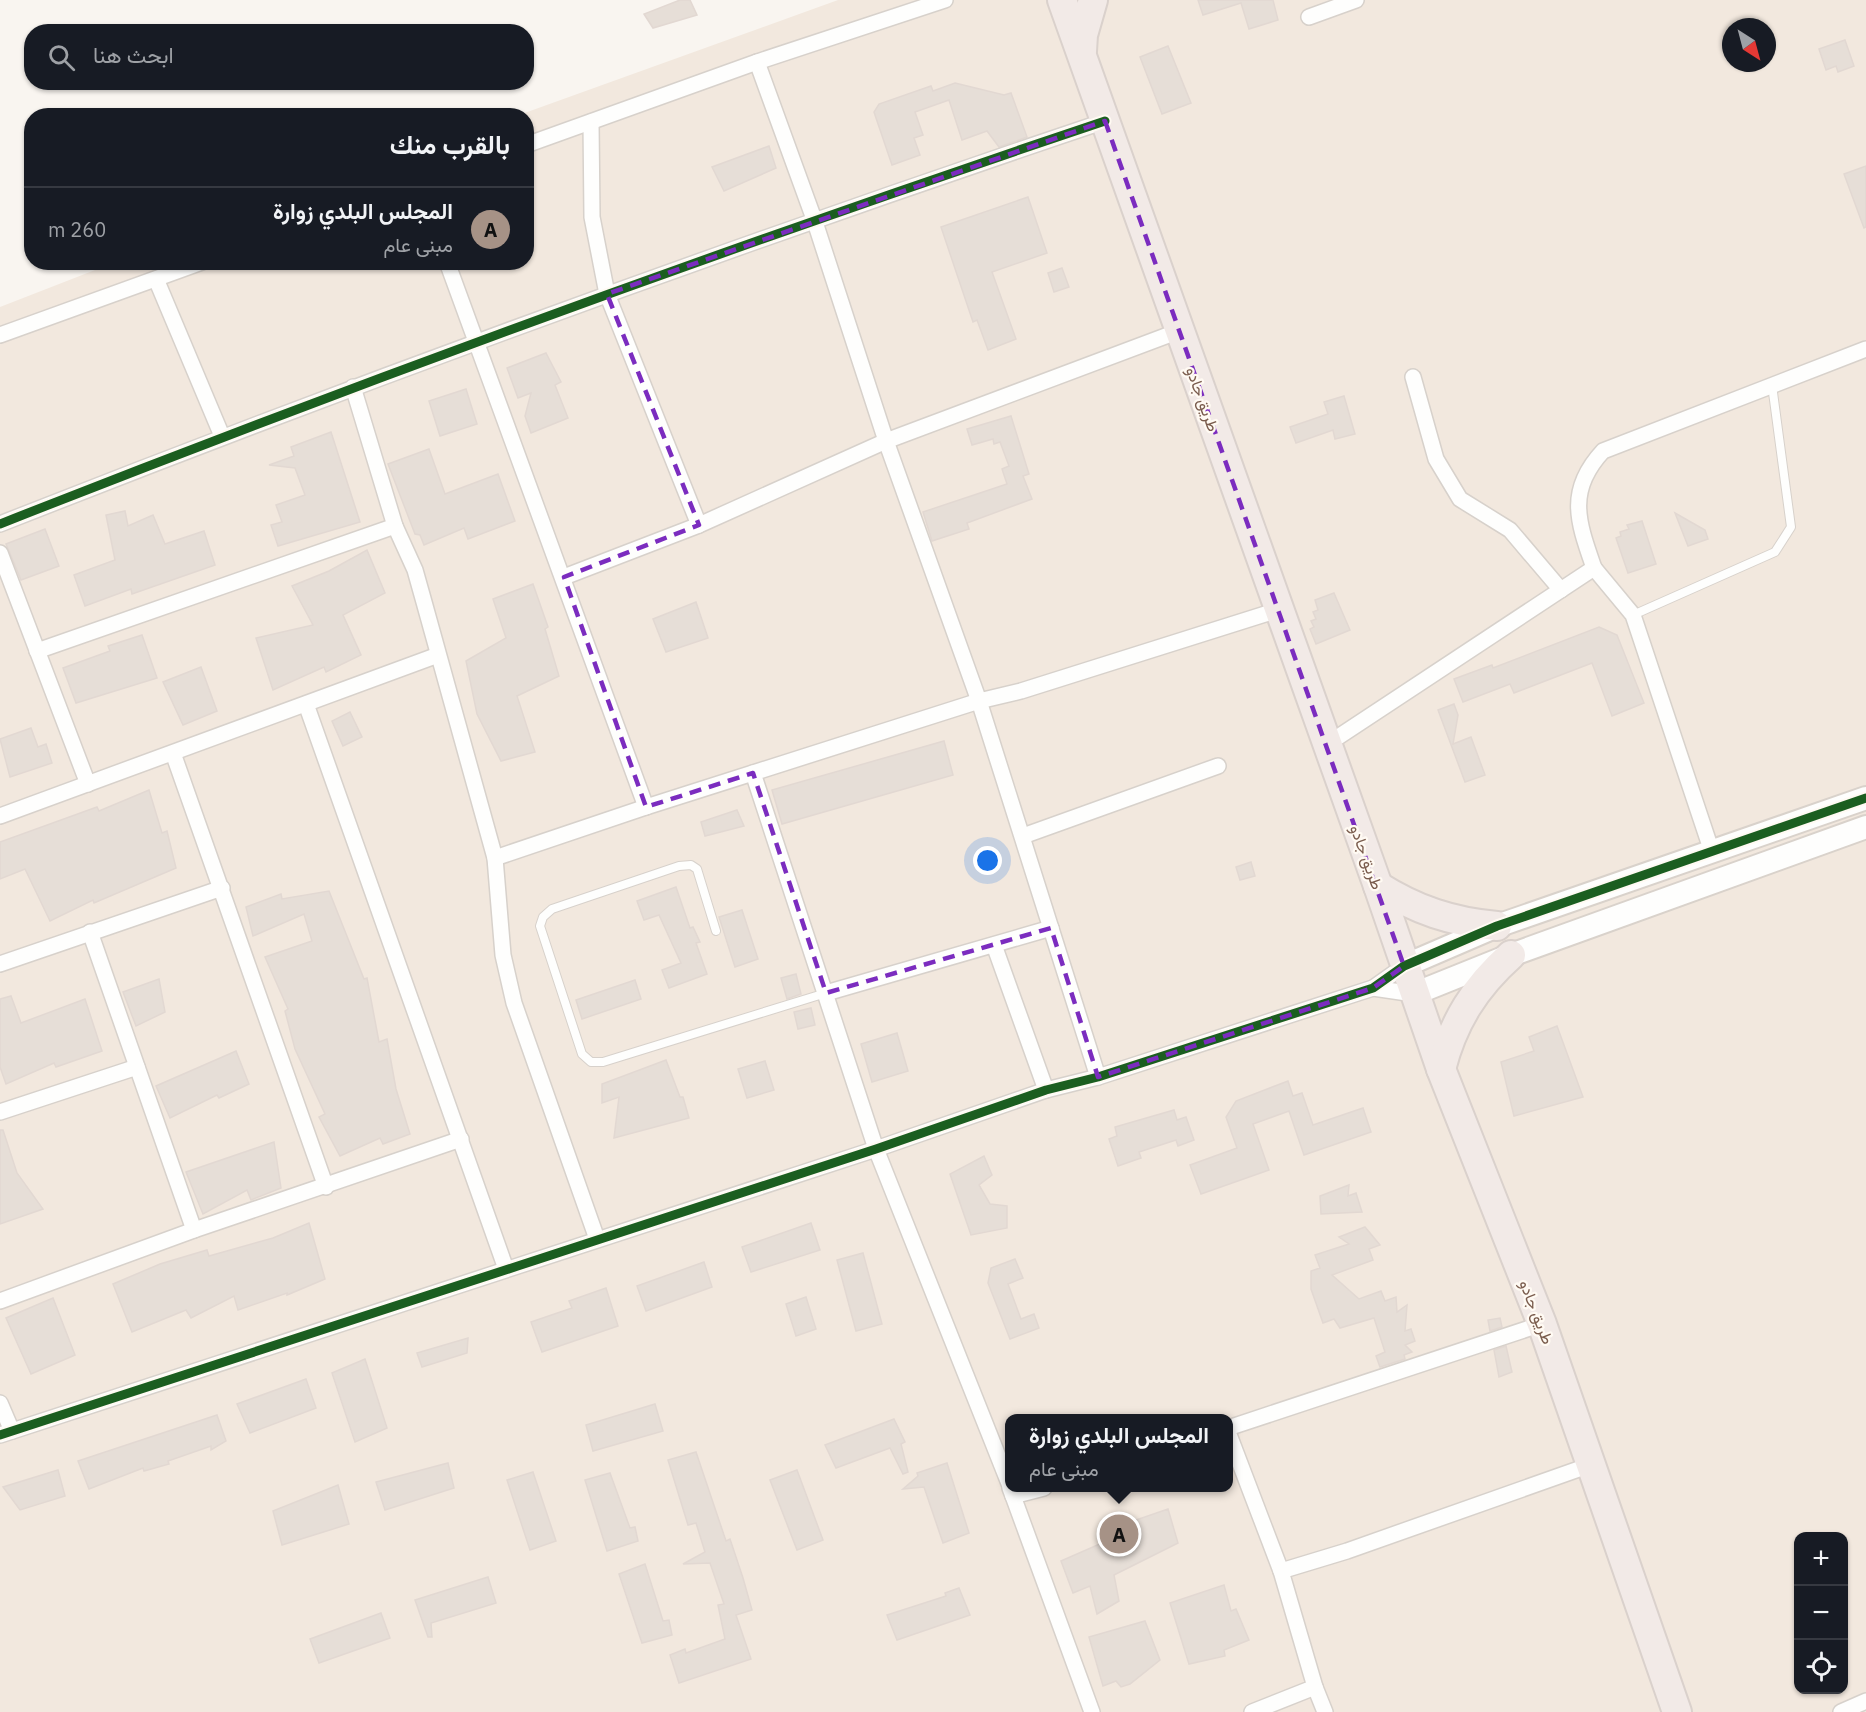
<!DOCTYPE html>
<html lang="ar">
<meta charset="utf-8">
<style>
:root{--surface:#171b24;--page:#20242c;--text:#f1f3f6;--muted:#9ea1a6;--line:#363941;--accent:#a69286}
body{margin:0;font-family:"IBM Plex Sans",Vazirmatn,sans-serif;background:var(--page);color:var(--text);direction:rtl}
.controls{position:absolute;right:18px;bottom:18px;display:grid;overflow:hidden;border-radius:12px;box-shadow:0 2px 4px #0004}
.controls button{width:54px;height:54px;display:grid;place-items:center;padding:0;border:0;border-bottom:2px solid var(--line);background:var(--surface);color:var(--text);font:30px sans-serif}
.compass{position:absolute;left:1722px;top:18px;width:54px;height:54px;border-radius:50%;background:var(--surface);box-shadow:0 2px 4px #0004;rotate:144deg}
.you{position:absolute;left:988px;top:861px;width:21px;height:21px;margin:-15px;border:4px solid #fff;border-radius:50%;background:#1a73e8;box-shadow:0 0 0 9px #1a73e833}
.badge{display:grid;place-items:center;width:39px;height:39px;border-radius:50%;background:var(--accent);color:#111;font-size:20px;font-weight:700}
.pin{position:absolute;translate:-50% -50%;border:3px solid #fff;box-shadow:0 2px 6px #0006}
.popup{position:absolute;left:1005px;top:1414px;width:228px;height:78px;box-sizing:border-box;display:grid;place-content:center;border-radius:12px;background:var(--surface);filter:drop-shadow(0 2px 4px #0005);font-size:20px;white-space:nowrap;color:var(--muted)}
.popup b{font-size:22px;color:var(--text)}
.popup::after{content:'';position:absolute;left:50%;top:100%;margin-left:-12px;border:12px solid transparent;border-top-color:var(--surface)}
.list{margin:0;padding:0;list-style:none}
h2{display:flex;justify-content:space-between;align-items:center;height:78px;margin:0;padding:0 24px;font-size:26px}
h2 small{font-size:20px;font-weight:400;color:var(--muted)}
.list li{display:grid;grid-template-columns:39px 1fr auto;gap:18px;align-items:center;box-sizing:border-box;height:84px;padding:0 24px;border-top:2px solid var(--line)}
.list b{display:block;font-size:22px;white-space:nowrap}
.list p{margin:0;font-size:20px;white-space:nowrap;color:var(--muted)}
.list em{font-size:20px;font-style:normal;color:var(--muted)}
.icon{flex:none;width:33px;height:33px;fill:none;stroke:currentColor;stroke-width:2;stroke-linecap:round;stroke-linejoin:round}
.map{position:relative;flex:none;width:1866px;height:1712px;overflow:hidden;direction:ltr}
.search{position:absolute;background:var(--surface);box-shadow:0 2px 4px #0004;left:24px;top:24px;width:510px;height:66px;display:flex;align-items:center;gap:15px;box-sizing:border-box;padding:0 21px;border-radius:24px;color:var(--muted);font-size:22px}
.panel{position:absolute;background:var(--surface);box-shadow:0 2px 4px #0004;left:24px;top:108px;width:510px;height:162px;border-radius:24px;direction:rtl}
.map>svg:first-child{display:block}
.residential{fill:#f2e8de;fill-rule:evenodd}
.building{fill:#e6ded7;stroke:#e2d8d2;stroke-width:1.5}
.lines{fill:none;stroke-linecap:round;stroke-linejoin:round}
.lane-casing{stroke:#d7d1cb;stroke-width:10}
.street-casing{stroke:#d7d1cb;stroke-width:18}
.secondary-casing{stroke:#d9d2cb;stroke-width:26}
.highway-casing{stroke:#dad1cc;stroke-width:32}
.lane{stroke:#fefefd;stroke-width:8}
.street{stroke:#fefefd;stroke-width:15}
.secondary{stroke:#fefefd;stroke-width:22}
.highway{stroke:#f2eae7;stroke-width:28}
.cycleway-casing{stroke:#fffaf3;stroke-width:13}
.cycleway{stroke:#1b5e20;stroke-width:9}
.marked{fill:none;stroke:#7b2cbf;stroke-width:4.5;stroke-dasharray:12 8;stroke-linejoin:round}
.labels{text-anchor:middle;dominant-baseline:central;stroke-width:4.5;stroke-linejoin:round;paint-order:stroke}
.street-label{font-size:16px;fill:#7a5c4d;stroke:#fffaf3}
</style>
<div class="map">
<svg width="1866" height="1712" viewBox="0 0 1866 1712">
<rect width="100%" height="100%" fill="#f9f5f0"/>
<path class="residential" d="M 838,0 L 1866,0 L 1866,1712 L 0,1712 L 0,307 L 113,263 L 526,262 L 526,116 L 519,115 ZM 1731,27 L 1767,27 L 1767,63 L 1731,63 ZM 1010,1418 L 1228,1418 L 1228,1488 L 1010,1488 ZM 1798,1536 L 1844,1536 L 1844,1690 L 1798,1690 Z"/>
<g class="building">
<polygon points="680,0 690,0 697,15 653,28 644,14"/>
<polygon points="1198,0 1273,0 1278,20 1249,29 1241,3 1203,15"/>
<polygon points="1845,40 1854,66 1838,72 1836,66 1826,70 1819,49"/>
<polygon points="1168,46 1191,103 1162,114 1140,57"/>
<polygon points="955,83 1004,95 1011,93 1027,137 999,147 987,131 962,140 949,100 915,112 923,135 914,138 920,155 892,165 874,112 879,104 931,86 933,91"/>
<polygon points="769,146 776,168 724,191 712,167"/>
<polygon points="1866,166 1866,227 1864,228 1844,174"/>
<polygon points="1028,197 1047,253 992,272 1016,339 988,350 977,320 973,322 941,227"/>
<polygon points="1062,268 1069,287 1054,292 1048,273"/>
<polygon points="546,353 561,382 555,385 568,418 531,433 525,416 531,393 518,398 507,368"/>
<polygon points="466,389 477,424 440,436 429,401"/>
<polygon points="1344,396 1355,434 1335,439 1333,430 1296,443 1290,427 1328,414 1324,402"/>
<polygon points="1011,416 1029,474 1023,476 1032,499 967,523 969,529 932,541 923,512 1007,484 1002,469 1009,466 1000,442 994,444 993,439 972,445 967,429"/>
<polygon points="331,432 360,522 278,546 271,525 282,522 276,505 305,495 295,468 269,465 294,456 291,447"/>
<polygon points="429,449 445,494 498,474 515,521 468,539 464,528 424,545 420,535 415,534 388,464"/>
<polygon points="125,511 128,526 153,515 165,544 204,531 215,565 132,594 131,589 85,606 74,575 115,560 106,515"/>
<polygon points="1675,513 1705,530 1708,539 1688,546"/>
<polygon points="1642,521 1656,564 1628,573 1616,538 1621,536 1620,532 1629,529 1627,525"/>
<polygon points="45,529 59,566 21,580 6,544"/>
<polygon points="367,550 385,593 343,615 361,655 326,672 324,667 273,690 256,638 313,625 292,586 329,571"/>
<polygon points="533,584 548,627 545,629 559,676 517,696 535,752 501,761 477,714 466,661 506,638 493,599"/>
<polygon points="1334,593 1350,630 1316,644 1310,629 1314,627 1311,621 1316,619 1313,612 1318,610 1315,600"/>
<polygon points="696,602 708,638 666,652 653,619"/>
<polygon points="1599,627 1617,635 1644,703 1612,716 1592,663 1514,693 1510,684 1463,702 1454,679 1492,665 1493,668"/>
<polygon points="142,635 157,678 76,703 63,668 110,651 108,646"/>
<polygon points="201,667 217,711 183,725 163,682"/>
<polygon points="1454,704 1458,715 1453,744 1471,737 1485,775 1465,782 1438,710"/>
<polygon points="350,712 362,737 343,746 332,721"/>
<polygon points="31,728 38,747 46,744 52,763 10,777 0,739"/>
<polygon points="944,741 953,775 782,824 772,790"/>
<polygon points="149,790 162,833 167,831 176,868 94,903 93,900 50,921 25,869 0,879 0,842 97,807 99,811"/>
<polygon points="737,810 744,826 705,836 701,822"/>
<polygon points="1251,862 1255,876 1240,880 1236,867"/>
<polygon points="676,887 690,928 693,927 700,942 696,943 707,974 669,988 662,970 681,963 659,915 644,920 637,901"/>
<polygon points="329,891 364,979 367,978 379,1042 387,1039 396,1089 410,1134 383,1144 380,1138 340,1156 319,1117 325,1114 295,1049 285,1011 288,1009 265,957 312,941 304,914 253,936 246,907 281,894 282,899"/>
<polygon points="742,910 758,959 735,967 719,917"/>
<polygon points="796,974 801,994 787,999 781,978"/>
<polygon points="159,979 165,1012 136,1026 123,992"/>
<polygon points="635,980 641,999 582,1019 576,1000"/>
<polygon points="11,996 21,1023 85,999 102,1051 56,1067 54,1063 6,1084 0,1067 0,999"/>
<polygon points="811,1008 815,1025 798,1029 794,1012"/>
<polygon points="1557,1026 1583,1097 1514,1116 1501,1062 1534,1051 1529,1037"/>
<polygon points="897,1033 908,1071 872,1082 861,1044"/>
<polygon points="236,1051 249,1084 219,1098 217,1095 170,1118 156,1086"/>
<polygon points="666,1060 680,1097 683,1097 689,1118 614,1138 619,1097 602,1103 602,1084"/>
<polygon points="765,1061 774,1090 747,1098 738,1069"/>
<polygon points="1288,1081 1293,1096 1302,1093 1313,1125 1363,1108 1371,1132 1304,1155 1289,1111 1253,1124 1269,1170 1201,1194 1190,1165 1237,1148 1226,1117 1236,1101"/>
<polygon points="1174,1110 1177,1120 1186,1117 1194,1140 1178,1146 1176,1140 1139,1152 1141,1158 1118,1166 1109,1139 1117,1136 1115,1127"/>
<polygon points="0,1130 3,1130 17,1173 43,1209 0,1224"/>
<polygon points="274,1142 281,1188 251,1200 247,1190 203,1214 186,1172"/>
<polygon points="984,1156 992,1175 979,1185 990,1204 1007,1206 1007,1228 971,1235 950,1174"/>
<polygon points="1349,1185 1348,1196 1356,1193 1362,1212 1321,1214 1320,1196"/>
<polygon points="309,1223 325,1279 287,1295 287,1293 238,1310 234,1296 191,1318 186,1310 132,1332 113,1284 160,1264 207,1250 209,1256 273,1238"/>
<polygon points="811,1223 820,1250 751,1272 742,1247"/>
<polygon points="1365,1227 1380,1245 1369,1249 1373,1260 1332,1275 1359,1299 1381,1291 1385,1301 1396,1297 1397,1312 1407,1305 1405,1331 1411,1329 1415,1341 1405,1345 1412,1352 1404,1355 1405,1359 1380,1367 1376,1356 1385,1352 1374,1318 1340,1328 1334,1319 1323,1323 1311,1289 1311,1271 1320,1268 1315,1255 1349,1244 1339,1237"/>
<polygon points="863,1253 882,1324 856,1331 837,1260"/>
<polygon points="1015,1259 1023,1278 1008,1284 1021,1319 1034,1314 1039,1328 1010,1339 988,1283 991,1268"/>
<polygon points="704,1262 712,1287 646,1311 637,1286"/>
<polygon points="606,1288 618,1326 542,1352 531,1322 572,1308 569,1301"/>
<polygon points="806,1297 816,1329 796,1336 786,1304"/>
<polygon points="53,1298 75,1355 31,1374 6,1318"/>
<polygon points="1500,1318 1502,1327 1490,1331 1488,1320"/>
<polygon points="468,1338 467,1353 422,1367 417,1353"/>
<polygon points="1506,1346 1512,1372 1499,1377 1494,1350"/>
<polygon points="365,1359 387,1428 355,1442 332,1373"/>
<polygon points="306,1379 316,1408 250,1433 237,1404"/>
<polygon points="655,1404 663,1431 593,1451 586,1425"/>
<polygon points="217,1415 226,1441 211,1450 211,1446 168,1461 169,1464 144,1471 143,1468 89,1489 78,1461"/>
<polygon points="894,1419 905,1442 901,1444 908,1472 903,1474 890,1448 836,1468 825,1445"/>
<polygon points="696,1452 726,1541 730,1539 743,1578 752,1610 736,1615 751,1659 679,1683 670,1655 685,1649 686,1653 725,1639 718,1605 724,1604 710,1563 683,1564 705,1552 696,1523 688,1525 668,1460"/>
<polygon points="448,1463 454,1488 385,1510 376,1482"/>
<polygon points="947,1463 969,1533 943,1543 924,1487 903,1489 918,1476 917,1473"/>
<polygon points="58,1470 65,1496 20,1510 3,1487"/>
<polygon points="797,1470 823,1540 797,1550 770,1480"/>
<polygon points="533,1472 556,1541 530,1550 507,1480"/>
<polygon points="610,1473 630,1528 635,1527 638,1541 607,1551 585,1480"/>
<polygon points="338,1485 349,1524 282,1545 273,1511"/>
<polygon points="1168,1509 1178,1543 1114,1575 1119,1601 1097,1614 1090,1586 1073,1593 1061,1561 1109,1540 1110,1529"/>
<polygon points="645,1564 663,1621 669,1620 672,1635 642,1643 619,1574"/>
<polygon points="488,1577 496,1603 431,1623 432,1637 428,1637 415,1600"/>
<polygon points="1224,1585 1231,1611 1236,1609 1249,1640 1224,1650 1225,1656 1189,1664 1170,1603"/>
<polygon points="959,1588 970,1615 897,1640 887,1615 946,1596 945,1593"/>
<polygon points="381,1613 390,1638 319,1663 310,1639"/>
<polygon points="1145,1621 1160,1660 1130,1684 1121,1687 1116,1681 1103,1686 1089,1637"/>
</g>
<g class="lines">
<g class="lane-casing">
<g id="lane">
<polyline points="1633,615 1775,552 1791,527 1772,385"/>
<polyline points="716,931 697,869 691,865 679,866 552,909 543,917 540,926 582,1054 591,1062 603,1062 826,993"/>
</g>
</g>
<g class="street-casing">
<g id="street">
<polyline points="1309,17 1356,0"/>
<polyline points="757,62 814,219 886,441 979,701 1098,1077"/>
<polyline points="591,122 592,217 607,294 699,525"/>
<polyline points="526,145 757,62 945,0"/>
<polyline points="447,262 646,807"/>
<polyline points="156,279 222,436"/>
<polyline points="0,335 202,262"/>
<polyline points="1413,377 1436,459 1460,499 1510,530 1561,590"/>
<polyline points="353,387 395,526 415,570 424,602 495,858 503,955 514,1003 597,1239"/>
<path d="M 0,524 C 365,380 733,246 1105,121"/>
<polyline points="0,553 88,784"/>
<polyline points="1594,568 1633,615 1712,852"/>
<polyline points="564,577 699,525 886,441 1179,331"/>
<polyline points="37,651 395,526"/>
<polyline points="306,704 506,1269"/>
<path d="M 1326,745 L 1594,568 C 1578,522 1566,491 1603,451 L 1866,349"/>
<polyline points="173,753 326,1187"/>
<polyline points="753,773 876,1149 1010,1486"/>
<polyline points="0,816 438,655"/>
<polyline points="1023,836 1218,766"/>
<polyline points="495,858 646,807 979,701 1021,691 1278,610"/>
<polyline points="90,932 194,1230"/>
<polyline points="994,945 1046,1090"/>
<polyline points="0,964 222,888"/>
<polyline points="1373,988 1414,994"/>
<polyline points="826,993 1051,928"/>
<polyline points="0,1112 137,1067"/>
<polyline points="0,1301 194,1230 461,1139"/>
<polyline points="0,1403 12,1431"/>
<polyline points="1228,1428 1542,1324"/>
<polyline points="1228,1432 1281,1571"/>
<polyline points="0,1435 876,1149 1046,1090 1098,1077 1373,988 1404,966"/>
<polyline points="1010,1488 1013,1496 1044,1488"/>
<polyline points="1013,1496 1092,1712"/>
<polyline points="1315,1687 1325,1712"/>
<polyline points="1252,1712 1315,1687 1281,1571 1347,1551 1593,1464"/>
<polyline points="1841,1712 1866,1701"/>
</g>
</g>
<g class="secondary-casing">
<g id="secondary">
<polyline points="1404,966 1497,926 1866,798"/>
<polyline points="1414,994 1511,955 1866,827"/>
</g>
</g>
<g class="highway-casing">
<g id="highway">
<polyline points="1062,0 1378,886 1441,1069 1542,1324 1677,1712"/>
<polyline points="1082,51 1083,35 1093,0"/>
<path d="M 1378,886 C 1416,910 1452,922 1497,926"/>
<path d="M 1441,1069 C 1453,1022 1475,987 1511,955"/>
</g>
</g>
<use href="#lane" class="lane"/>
<use href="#street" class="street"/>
<use href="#secondary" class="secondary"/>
<use href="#highway" class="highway"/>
<g class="cycleway-casing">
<g id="cycleway">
<path d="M 0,524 C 365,380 733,246 1105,121"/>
<polyline points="0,1435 876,1149 1046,1090 1098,1077 1373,988 1404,966 1497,926 1866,798"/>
</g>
</g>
<use href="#cycleway" class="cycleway"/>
</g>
<path class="marked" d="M 1105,121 L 1404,966 L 1373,988 L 1098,1077 L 1051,928 L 826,993 L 753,773 L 646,807 L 564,577 L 699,525 L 607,294 Z"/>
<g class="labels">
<g class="street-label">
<text transform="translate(1203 399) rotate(70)">طريق جادو</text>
<text transform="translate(1367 857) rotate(70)">طريق جادو</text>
<text transform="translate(1537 1312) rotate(69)">طريق جادو</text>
</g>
</g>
</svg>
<div class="controls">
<button>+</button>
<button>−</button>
<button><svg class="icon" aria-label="locate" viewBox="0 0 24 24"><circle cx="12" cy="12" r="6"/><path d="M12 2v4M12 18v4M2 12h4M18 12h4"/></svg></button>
</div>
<svg class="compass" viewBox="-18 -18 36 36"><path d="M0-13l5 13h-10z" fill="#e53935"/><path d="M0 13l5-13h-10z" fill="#9ea1a6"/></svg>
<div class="you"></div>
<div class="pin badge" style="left:1119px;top:1534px">A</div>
<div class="popup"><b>المجلس البلدي زوارة</b>مبنى عام</div>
<div class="search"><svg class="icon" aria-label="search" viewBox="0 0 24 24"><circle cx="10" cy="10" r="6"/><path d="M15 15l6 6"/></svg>ابحث هنا</div>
<section class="panel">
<h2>بالقرب منك<small></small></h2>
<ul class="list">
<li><span class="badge">A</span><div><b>المجلس البلدي زوارة</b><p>مبنى عام</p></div><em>260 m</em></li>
</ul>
</section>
</div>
